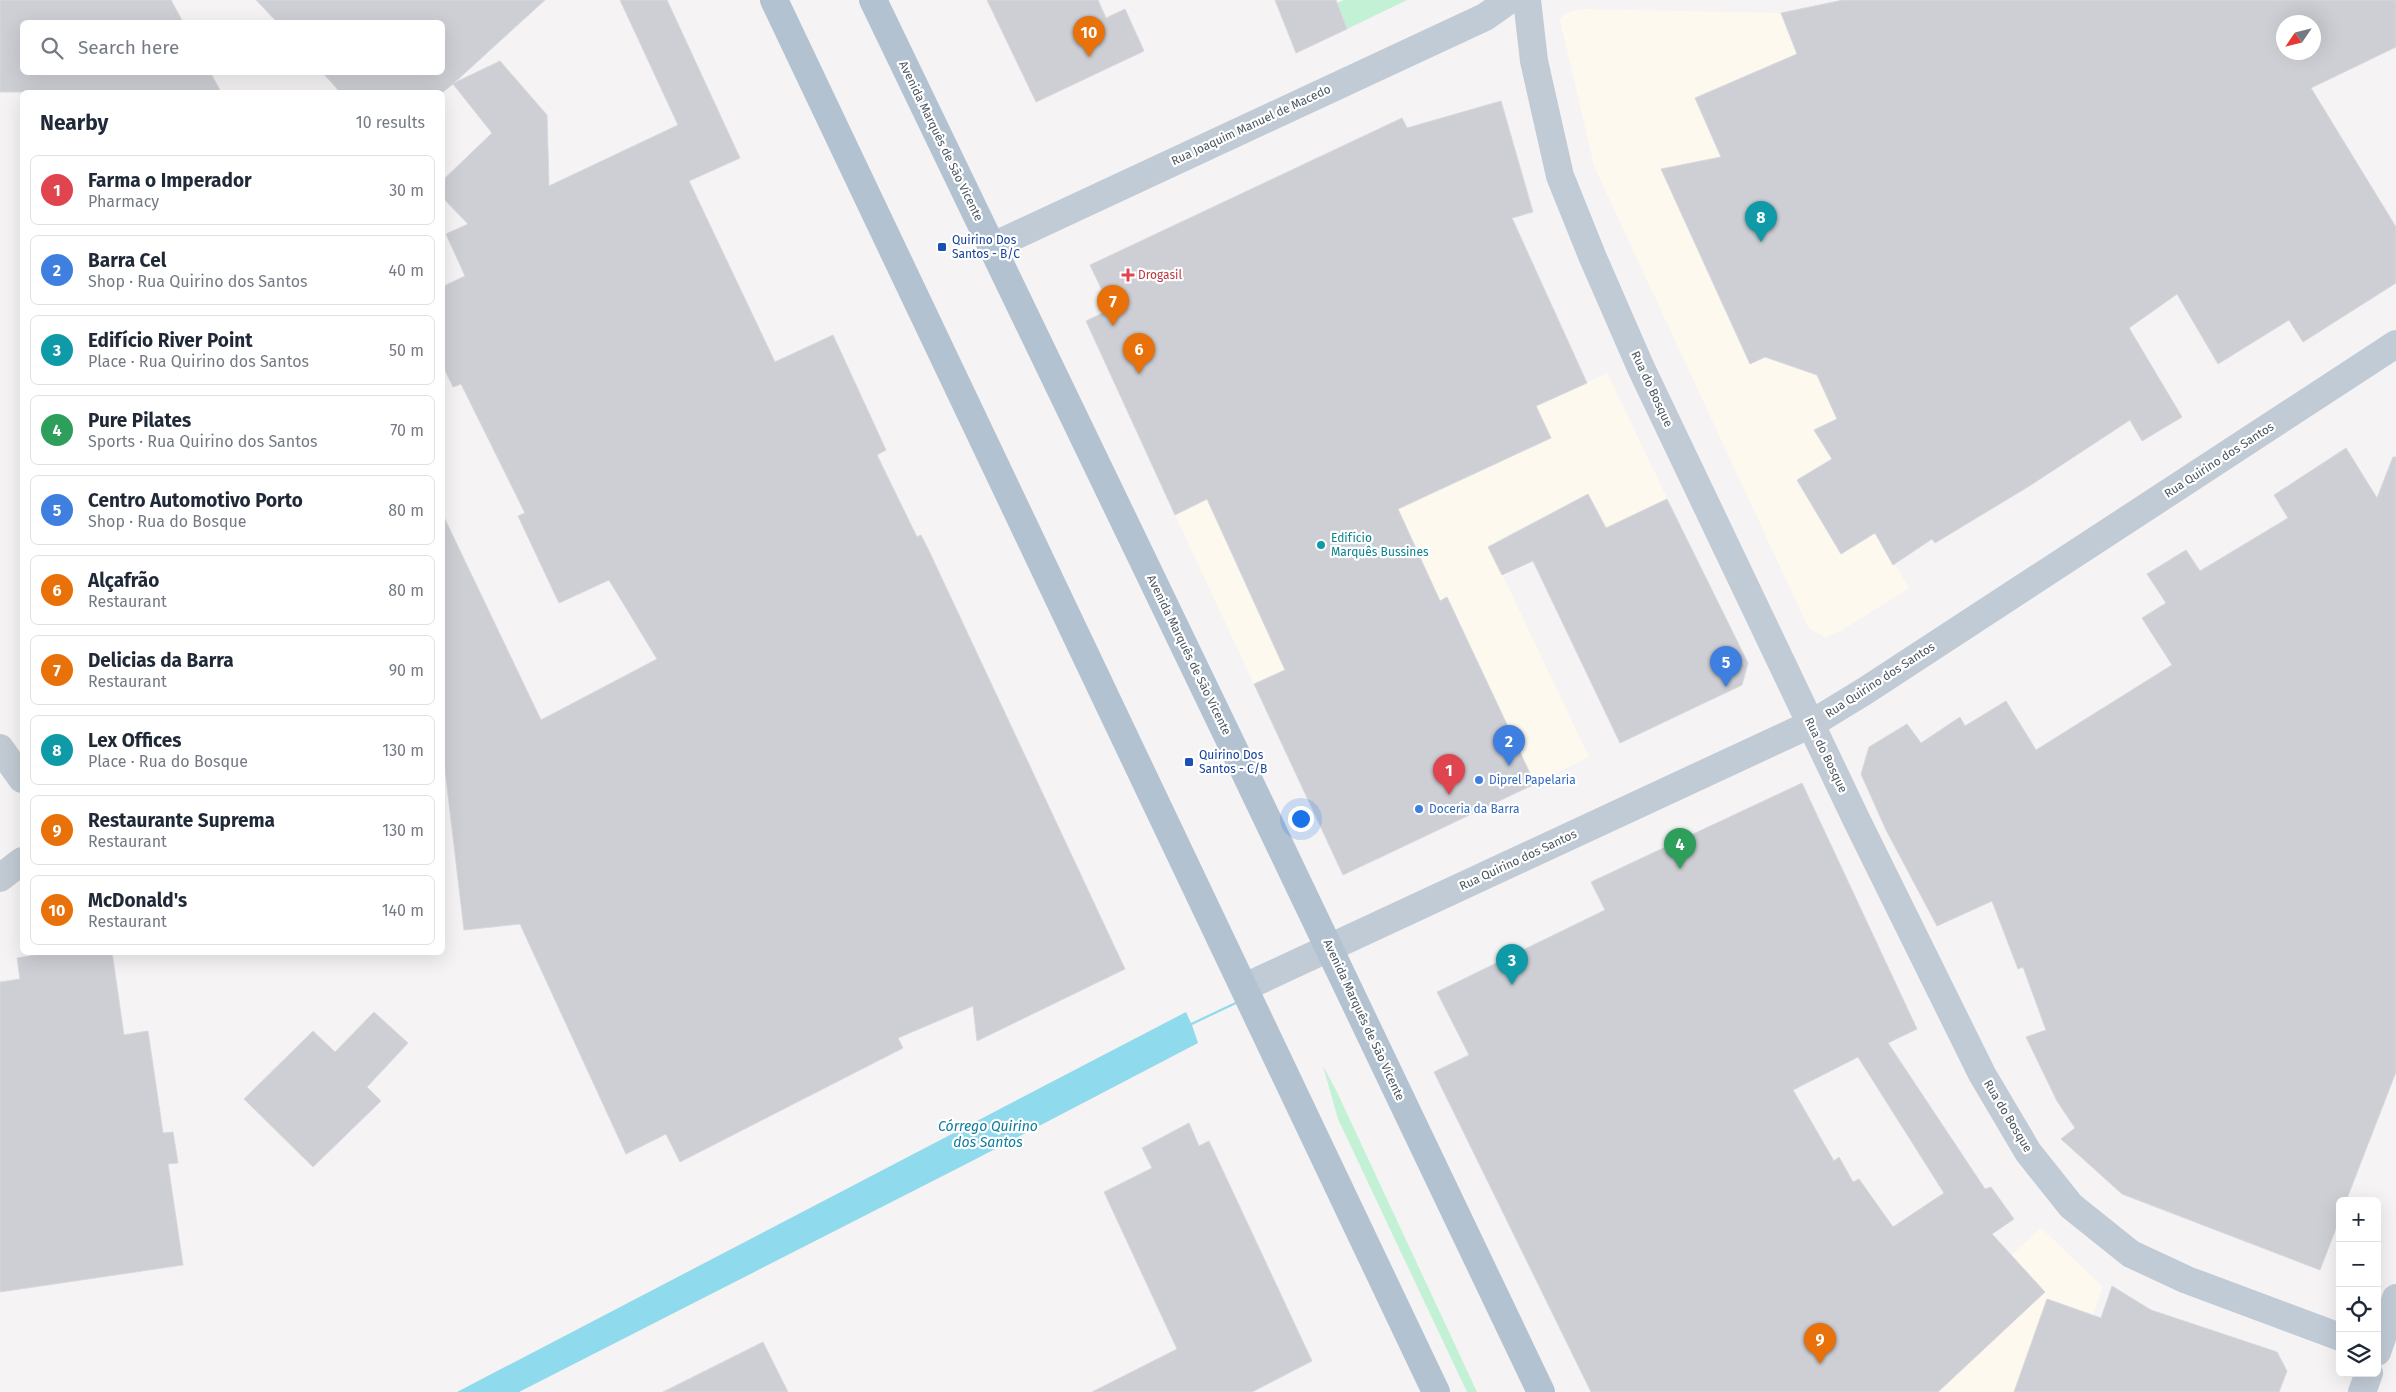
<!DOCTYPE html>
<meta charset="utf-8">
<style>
:root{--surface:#fff;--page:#f2f2f3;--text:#1f2937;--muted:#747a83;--line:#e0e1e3;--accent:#1a73e8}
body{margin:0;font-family:"Fira Sans",sans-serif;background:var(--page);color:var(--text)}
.controls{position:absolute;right:15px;bottom:15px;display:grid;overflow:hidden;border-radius:8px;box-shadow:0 5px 20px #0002}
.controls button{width:45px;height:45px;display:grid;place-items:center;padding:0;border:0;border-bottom:1px solid var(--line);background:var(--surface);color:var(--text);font:25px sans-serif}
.compass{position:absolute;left:2276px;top:15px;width:45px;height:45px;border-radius:50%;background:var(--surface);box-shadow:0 5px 20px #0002;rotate:235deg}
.you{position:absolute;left:1300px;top:818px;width:18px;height:18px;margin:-12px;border:4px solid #fff;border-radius:50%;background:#1a73e8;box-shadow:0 0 0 8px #1a73e833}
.badge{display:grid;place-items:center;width:32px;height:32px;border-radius:50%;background:var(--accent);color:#fff;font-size:16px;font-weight:700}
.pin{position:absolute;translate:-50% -41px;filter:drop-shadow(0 1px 2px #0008)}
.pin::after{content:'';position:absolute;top:26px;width:18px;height:15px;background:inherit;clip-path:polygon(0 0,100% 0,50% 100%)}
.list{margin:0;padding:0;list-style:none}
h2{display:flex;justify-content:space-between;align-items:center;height:65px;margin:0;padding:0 20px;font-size:21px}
h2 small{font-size:16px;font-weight:400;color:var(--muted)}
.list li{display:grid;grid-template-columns:32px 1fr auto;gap:15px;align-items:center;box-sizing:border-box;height:70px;margin:0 10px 10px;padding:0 10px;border:1px solid var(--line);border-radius:8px}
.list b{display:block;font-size:19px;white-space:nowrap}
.list p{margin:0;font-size:16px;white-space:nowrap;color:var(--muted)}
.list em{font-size:16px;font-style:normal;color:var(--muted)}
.icon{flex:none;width:28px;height:28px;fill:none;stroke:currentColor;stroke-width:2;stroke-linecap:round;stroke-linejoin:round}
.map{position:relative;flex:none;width:2396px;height:1392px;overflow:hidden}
.search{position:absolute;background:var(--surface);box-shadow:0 5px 20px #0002;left:20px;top:20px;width:425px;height:55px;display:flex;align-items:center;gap:12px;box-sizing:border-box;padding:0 18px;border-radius:8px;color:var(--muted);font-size:19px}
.panel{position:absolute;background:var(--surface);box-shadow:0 5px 20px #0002;left:20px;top:90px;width:425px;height:865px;border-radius:8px}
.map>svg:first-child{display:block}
.commercial{fill:#fdf9ef}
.green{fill:#c3f1d5}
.water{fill:#90daee}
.building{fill:#cdcfd5;stroke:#d7d9de;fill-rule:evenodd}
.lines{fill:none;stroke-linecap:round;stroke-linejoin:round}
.street{stroke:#c1cad2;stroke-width:28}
.secondary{stroke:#c1cbd6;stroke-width:28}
.primary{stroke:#b3c2d1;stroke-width:28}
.transit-dot{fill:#1a4fb4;stroke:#fff;stroke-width:2}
.health-dot{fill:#e0444e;stroke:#fff;stroke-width:2}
.culture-dot{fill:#0f9aa8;stroke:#fff;stroke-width:2}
.shop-dot{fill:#3f7fe0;stroke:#fff;stroke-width:2}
.labels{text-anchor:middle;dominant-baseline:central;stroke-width:4.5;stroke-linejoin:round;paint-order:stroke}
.street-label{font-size:12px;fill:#4a5661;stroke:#fff}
.transit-label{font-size:12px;fill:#164399;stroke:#fff;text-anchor:start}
.health-label{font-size:12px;fill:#be3a42;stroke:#fff;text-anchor:start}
.culture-label{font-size:12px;fill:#0d838f;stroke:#fff;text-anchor:start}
.shop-label{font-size:12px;fill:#366cbe;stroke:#fff;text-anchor:start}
.water-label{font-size:14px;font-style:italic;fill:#0c7c9b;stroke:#fff}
</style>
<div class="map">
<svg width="2396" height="1392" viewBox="0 0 2396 1392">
<rect width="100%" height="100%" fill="#f5f3f3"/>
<g class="commercial">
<polygon points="1581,9 1781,13 1890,288 1940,372 1814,430 1909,588 1841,631 1825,638 1808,627 1594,166 1560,20 1565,13"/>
<polygon points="1607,373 1668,500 1503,576 1589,757 1535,784 1447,598 1254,684 1175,515 1389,412 1536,406"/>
<polygon points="2041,1228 2103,1287 2065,1392 1873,1392 1929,1329"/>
</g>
<g class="green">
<polygon points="1344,0 1407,0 1347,29 1337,3"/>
<polygon points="1323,1066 1336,1090 1477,1392 1467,1392 1338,1119"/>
</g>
<polygon class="water" points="1803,732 1805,734 1192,1025 1198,1043 974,1160 519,1392 457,1392 1186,1012 1191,1023"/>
<g class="building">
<polygon points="0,0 171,0 183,22 22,22 22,72 210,72 221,92 0,92"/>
<polygon points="256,0 545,0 454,83 500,61 547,115 549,186 678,125 620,0 667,0 740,158 689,181 775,362 833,335 886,450 877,455 917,537 921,535 930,553 1125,969 977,1041 973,1006 898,1038 903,1048 680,1162 666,1134 626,1154 520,924 464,930 442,744 442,513 541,720 657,659 609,580 559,603 518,516 525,513 461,384 453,387 442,364 442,287 465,276 446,234 468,224 442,197 442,181 492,133 453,84 443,92 340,92 322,72 442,72 442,22 277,22"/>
<polygon points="987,0 1098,0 1106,18 1125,9 1144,51 1036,102"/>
<polygon points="1275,0 1336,0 1347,29 1296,53"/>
<path d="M 1843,0 L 2396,0 L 2396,47 L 2311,88 L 2396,227 L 2396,283 L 2303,342 L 2289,320 L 2218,364 L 2177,294 L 2129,328 L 2182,417 L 2142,441 L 2130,420 L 2031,485 L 1935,543 L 1932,539 L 1893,565 L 1875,533 L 1841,554 L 1797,480 L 1832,459 L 1814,430 L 1837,419 L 1817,375 L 1765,357 L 1750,364 L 1661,169 L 1721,157 L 1695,98 L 1797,54 L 1781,13 ZM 2284,22 L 2314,22 L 2314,52 L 2284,52 Z"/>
<polygon points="1501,101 1533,212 1512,218 1587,383 1536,406 1551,438 1398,509 1440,601 1447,597 1535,784 1343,875 1254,684 1285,670 1207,499 1175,515 1086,321 1111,309 1090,265 1402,118 1407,128"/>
<polygon points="2346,448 2377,498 2393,457 2396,457 2396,1072 2346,1201 2340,1201 2340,1218 2320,1270 2122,1194 2061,1139 2075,1128 2057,1101 2026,1037 2046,1030 2023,967 2018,969 1992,901 1937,926 1886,830 1861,774 1869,747 1907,724 1921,743 1960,717 1965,726 2006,701 2036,750 2172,665 2142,618 2166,603 2147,574 2186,550 2200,571 2288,518 2274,495"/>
<polygon points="1588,494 1606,528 1667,499 1748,663 1742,685 1620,743 1533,561 1502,575 1488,547"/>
<path d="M 1802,783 L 1917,1029 L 1888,1043 L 1985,1189 L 1991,1187 L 2014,1219 L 1992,1234 L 2045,1292 L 1938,1392 L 1591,1392 L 1434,1072 L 1469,1055 L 1437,992 L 1605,910 L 1591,882 ZM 1858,1057 L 1944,1193 L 1893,1227 L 1859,1179 L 1853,1182 L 1839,1157 L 1834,1161 L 1793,1090 Z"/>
<polygon points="54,952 112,952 124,1035 148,1031 163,1133 173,1132 178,1163 168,1164 183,1265 0,1292 0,982 20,979 17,958"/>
<polygon points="374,1012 408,1043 367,1087 381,1101 313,1167 244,1099 313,1031 335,1052"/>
<polygon points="1189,1123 1199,1146 1209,1141 1312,1361 1252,1392 1092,1392 1177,1349 1104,1192 1152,1168 1142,1148"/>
<polygon points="2112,1286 2151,1310 2277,1352 2287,1371 2279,1392 2014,1392 2047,1299 2101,1318"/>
<polygon points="763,1342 788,1392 663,1392"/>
</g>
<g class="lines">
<g class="street">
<polyline points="0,748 22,779"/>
<polyline points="0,878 22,861"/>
</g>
<g class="secondary">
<polyline points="1527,0 1534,61 1560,176 1593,258 1641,368 1857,821 1982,1074 2028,1152 2071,1206 2131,1254 2187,1280 2340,1337"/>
<polyline points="991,247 1485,17 1509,0"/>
<polyline points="1245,987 1811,724 1865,691 2396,344"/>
<polyline points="2377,1352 2396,1298"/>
<polyline points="2362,1392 2369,1373"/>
</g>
<g class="primary">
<polyline points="774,0 1436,1392"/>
<polyline points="873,0 1230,741 1541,1392"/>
</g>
</g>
<g class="transit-dot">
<rect x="937" y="242" width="10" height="10" rx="2.5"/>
<rect x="1184" y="757" width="10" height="10" rx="2.5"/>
</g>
<path class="health-dot" d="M1125.5 267.5h5v5h5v5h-5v5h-5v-5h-5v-5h5z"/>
<circle class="culture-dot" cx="1321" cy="545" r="5"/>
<g class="shop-dot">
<circle cx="1479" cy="780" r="5"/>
<circle cx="1419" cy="809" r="5"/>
</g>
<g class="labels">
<g class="street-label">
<text transform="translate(1251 125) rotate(-25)">Rua Joaquim Manuel de Macedo</text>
<text transform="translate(941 141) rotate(64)">Avenida Marquês de São Vicente</text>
<text transform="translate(1652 389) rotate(65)">Rua do Bosque</text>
<text transform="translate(2219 460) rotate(-33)">Rua Quirino dos Santos</text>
<text transform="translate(1189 655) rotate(64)">Avenida Marquês de São Vicente</text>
<text transform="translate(1880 680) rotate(-33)">Rua Quirino dos Santos</text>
<text transform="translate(1826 755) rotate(64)">Rua do Bosque</text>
<text transform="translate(1518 860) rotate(-25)">Rua Quirino dos Santos</text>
<text transform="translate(1364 1020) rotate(65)">Avenida Marquês de São Vicente</text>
<text transform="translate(2008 1116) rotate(59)">Rua do Bosque</text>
</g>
<g class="transit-label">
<text x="952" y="240">Quirino Dos<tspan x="952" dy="14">Santos - B/C</tspan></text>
<text x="1199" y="755">Quirino Dos<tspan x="1199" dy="14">Santos - C/B</tspan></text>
</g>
<g class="health-label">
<text x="1138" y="275">Drogasil</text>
</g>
<g class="culture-label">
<text x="1331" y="538">Edifício<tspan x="1331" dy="14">Marquês Bussines</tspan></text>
</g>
<g class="shop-label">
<text x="1489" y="780">Diprel Papelaria</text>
<text x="1429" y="809">Doceria da Barra</text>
</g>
<g class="water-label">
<text x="988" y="1126">Córrego Quirino<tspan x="988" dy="16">dos Santos</tspan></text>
</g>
</g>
</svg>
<div class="controls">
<button>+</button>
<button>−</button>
<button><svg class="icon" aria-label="locate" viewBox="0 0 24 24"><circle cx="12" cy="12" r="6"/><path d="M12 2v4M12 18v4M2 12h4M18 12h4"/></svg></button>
<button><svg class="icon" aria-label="layers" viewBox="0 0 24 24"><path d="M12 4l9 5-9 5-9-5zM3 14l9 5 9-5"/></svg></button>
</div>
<svg class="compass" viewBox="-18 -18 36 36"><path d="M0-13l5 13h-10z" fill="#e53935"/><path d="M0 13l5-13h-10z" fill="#747a83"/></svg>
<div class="you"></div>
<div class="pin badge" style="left:1449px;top:795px;background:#e0444e">1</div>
<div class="pin badge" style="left:1509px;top:766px;background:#3f7fe0">2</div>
<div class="pin badge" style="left:1512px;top:985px;background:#0f9aa8">3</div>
<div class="pin badge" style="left:1680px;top:869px;background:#2e9e5b">4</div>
<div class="pin badge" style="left:1726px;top:687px;background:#3f7fe0">5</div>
<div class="pin badge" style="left:1139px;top:374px;background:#e8710a">6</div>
<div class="pin badge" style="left:1113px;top:326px;background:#e8710a">7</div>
<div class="pin badge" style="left:1761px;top:242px;background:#0f9aa8">8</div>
<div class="pin badge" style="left:1820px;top:1364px;background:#e8710a">9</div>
<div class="pin badge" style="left:1089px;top:57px;background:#e8710a">10</div>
<div class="search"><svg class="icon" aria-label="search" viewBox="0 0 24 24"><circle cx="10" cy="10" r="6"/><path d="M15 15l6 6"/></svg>Search here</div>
<section class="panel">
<h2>Nearby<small>10 results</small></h2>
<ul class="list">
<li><span class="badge" style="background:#e0444e">1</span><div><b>Farma o Imperador</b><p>Pharmacy</p></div><em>30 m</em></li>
<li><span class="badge" style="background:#3f7fe0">2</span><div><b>Barra Cel</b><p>Shop · Rua Quirino dos Santos</p></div><em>40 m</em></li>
<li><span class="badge" style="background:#0f9aa8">3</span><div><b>Edifício River Point</b><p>Place · Rua Quirino dos Santos</p></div><em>50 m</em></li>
<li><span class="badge" style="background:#2e9e5b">4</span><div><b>Pure Pilates</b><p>Sports · Rua Quirino dos Santos</p></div><em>70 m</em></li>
<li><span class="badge" style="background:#3f7fe0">5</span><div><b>Centro Automotivo Porto</b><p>Shop · Rua do Bosque</p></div><em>80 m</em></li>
<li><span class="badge" style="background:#e8710a">6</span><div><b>Alçafrão</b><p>Restaurant</p></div><em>80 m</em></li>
<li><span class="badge" style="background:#e8710a">7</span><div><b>Delicias da Barra</b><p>Restaurant</p></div><em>90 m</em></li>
<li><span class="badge" style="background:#0f9aa8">8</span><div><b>Lex Offices</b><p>Place · Rua do Bosque</p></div><em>130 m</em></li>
<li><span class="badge" style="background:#e8710a">9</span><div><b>Restaurante Suprema</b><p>Restaurant</p></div><em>130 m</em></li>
<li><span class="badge" style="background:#e8710a">10</span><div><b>McDonald's</b><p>Restaurant</p></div><em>140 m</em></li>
</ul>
</section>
</div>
